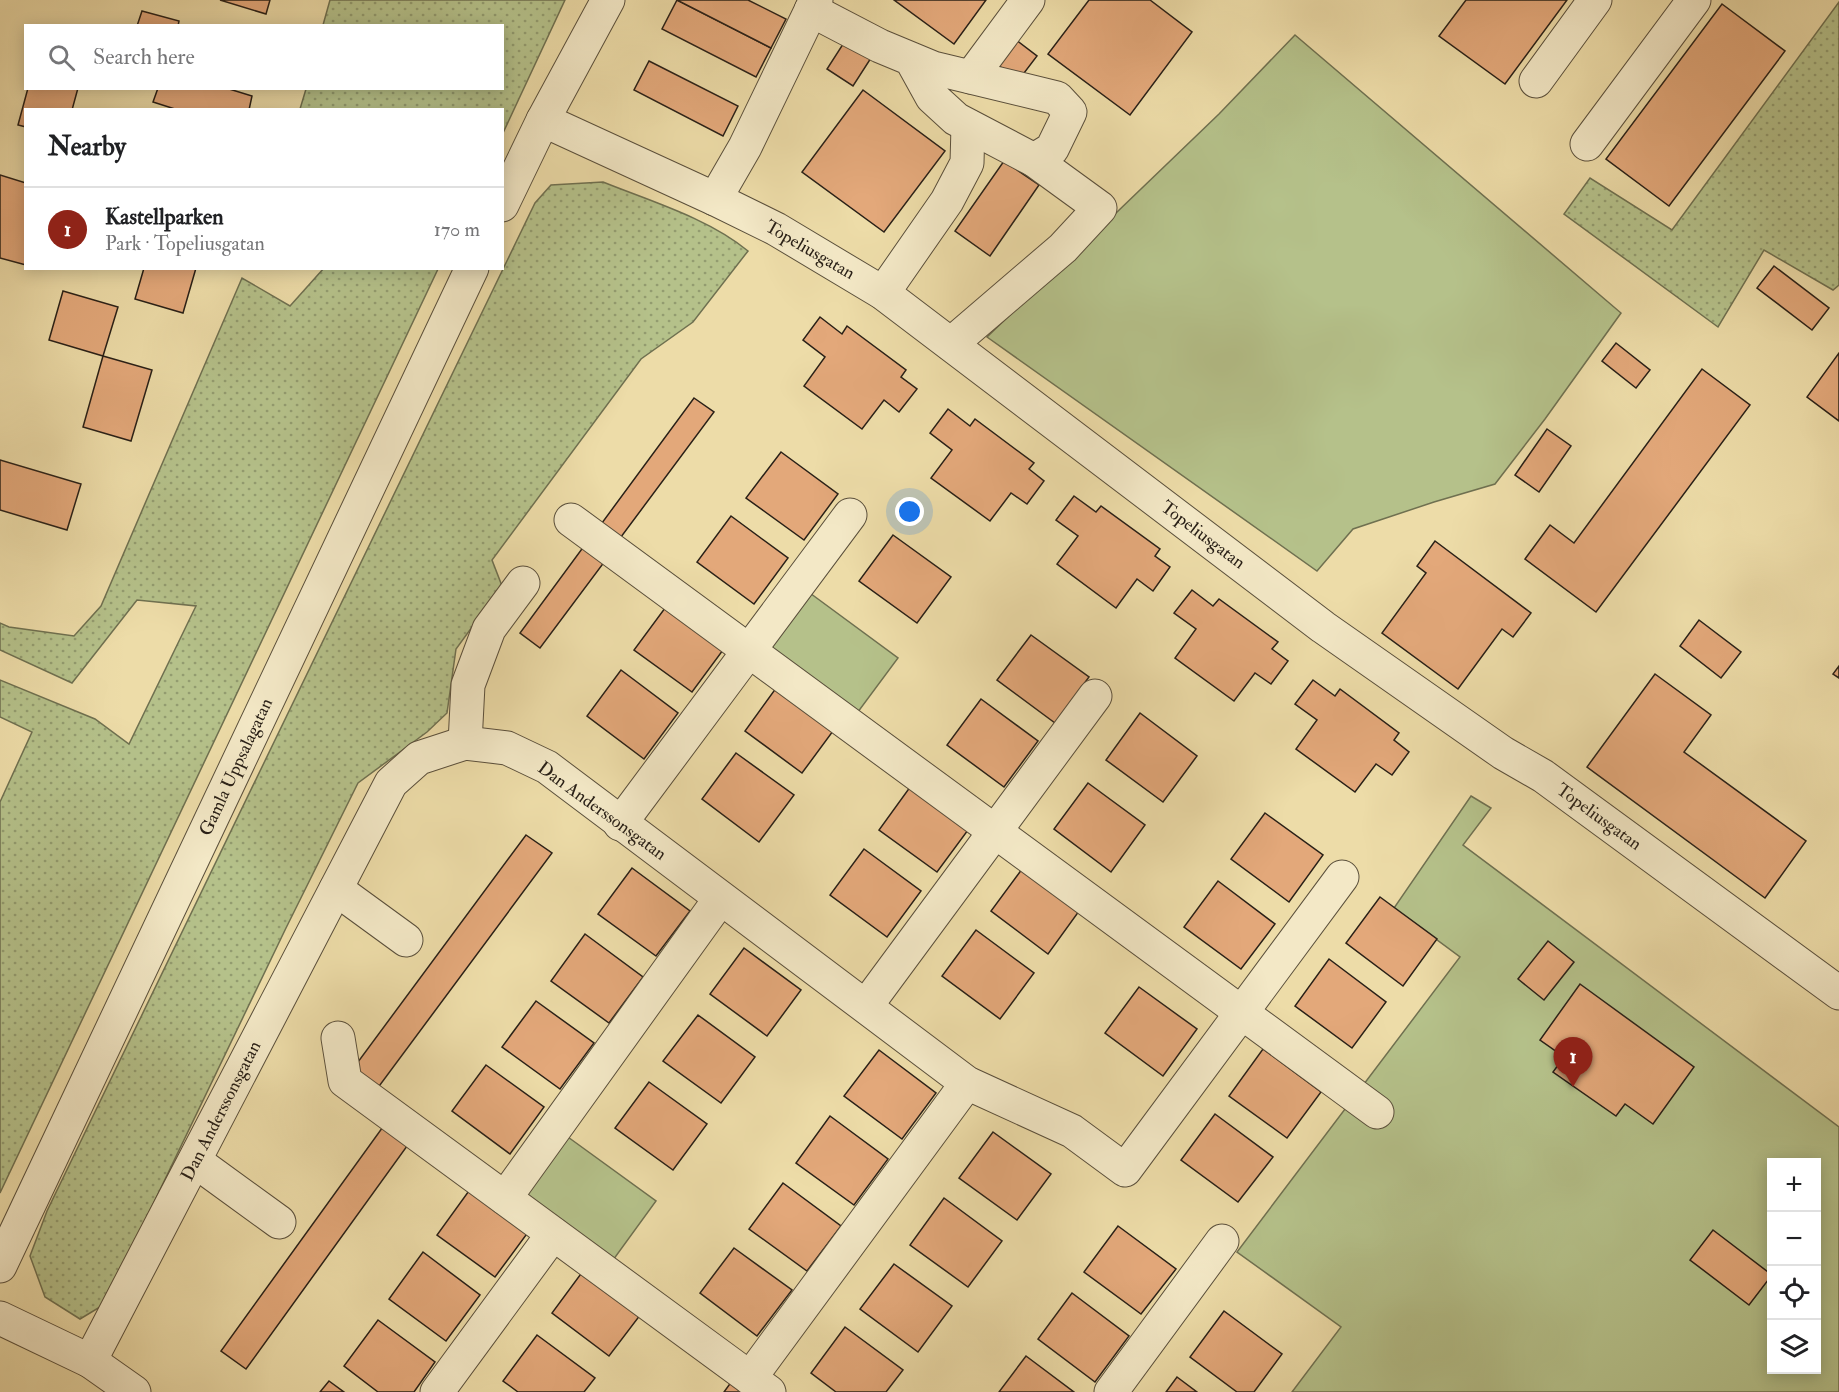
<!DOCTYPE html>
<meta charset="utf-8">
<style>
:root{--surface:#fff;--page:#f6f6f6;--text:#202124;--muted:#757577;--line:#e0e0e0;--accent:#8f2418}
body{margin:0;font-family:"IM FELL Double Pica",serif;background:var(--page);color:var(--text)}
.controls{position:absolute;right:18px;bottom:18px;display:grid;overflow:hidden;border-radius:0px;box-shadow:0 3px 15px #0003}
.controls button{width:54px;height:54px;display:grid;place-items:center;padding:0;border:0;border-bottom:2px solid var(--line);background:var(--surface);color:var(--text);font:30px sans-serif}
.you{position:absolute;left:910px;top:512px;width:21px;height:21px;margin:-15px;border:4px solid #fff;border-radius:50%;background:#1a73e8;box-shadow:0 0 0 9px #1a73e833}
.badge{display:grid;place-items:center;width:39px;height:39px;border-radius:50%;background:var(--accent);color:#fff;font-size:20px;font-weight:700}
.pin{position:absolute;translate:-50% -50px;filter:drop-shadow(0 2px 3px #0008)}
.pin::after{content:'';position:absolute;top:32px;width:21px;height:18px;background:inherit;clip-path:polygon(0 0,100% 0,50% 100%)}
.list{margin:0;padding:0;list-style:none}
h2{display:flex;justify-content:space-between;align-items:center;height:78px;margin:0;padding:0 24px;font-size:26px}
h2 small{font-size:20px;font-weight:400;color:var(--muted)}
.list li{display:grid;grid-template-columns:39px 1fr auto;gap:18px;align-items:center;box-sizing:border-box;height:84px;padding:0 24px;border-top:2px solid var(--line)}
.list b{display:block;font-size:22px;white-space:nowrap}
.list p{margin:0;font-size:20px;white-space:nowrap;color:var(--muted)}
.list em{font-size:20px;font-style:normal;color:var(--muted)}
.icon{flex:none;width:33px;height:33px;fill:none;stroke:currentColor;stroke-width:2;stroke-linecap:round;stroke-linejoin:round}
.map{position:relative;flex:none;width:1839px;height:1392px;overflow:hidden}
.search{position:absolute;background:var(--surface);box-shadow:0 3px 15px #0003;left:24px;top:24px;width:480px;height:66px;display:flex;align-items:center;gap:15px;box-sizing:border-box;padding:0 21px;border-radius:0px;color:var(--muted);font-size:22px}
.panel{position:absolute;background:var(--surface);box-shadow:0 3px 15px #0003;left:24px;top:108px;width:480px;height:162px;border-radius:0px}
.map>svg:first-child{display:block}
.grass{fill:url(#grass-dots);stroke:#6f7050;stroke-width:1.5}
.green{fill:#b5c18a;stroke:#6f7050;stroke-width:1.5;fill-rule:evenodd}
.building{fill:#e3a87a;stroke:#292017;stroke-width:1.5}
.lines{fill:none;stroke-linecap:round;stroke-linejoin:round}
.minor-casing{stroke:#5a4f3b;stroke-width:35}
.minor{stroke:#f3e8c6;stroke-width:33}
.labels{text-anchor:middle;dominant-baseline:central;stroke-width:4.5;stroke-linejoin:round;paint-order:stroke}
.street-label{font-size:18px;fill:#292017;stroke:#f3e8c6}
</style>
<div class="map">
<svg width="1839" height="1392" viewBox="0 0 1839 1392">
<defs>
<pattern id="grass-dots" width="8" height="8" patternUnits="userSpaceOnUse" patternTransform="scale(1.5)"><rect width="8" height="8" fill="#b5c18a"/><path d="M2 2h.1M6 6h.1" fill="none" stroke="#939c70" stroke-width="1.8" stroke-linecap="round"/></pattern>
</defs>
<rect width="100%" height="100%" fill="#eddca8"/>
<filter id="stains"><feTurbulence type="fractalNoise" baseFrequency=".00333" numOctaves="4"/><feColorMatrix values="0 0 0 0 .2 0 0 0 0 .09 0 0 0 0 .02 0 0 0 .5 -.17"/></filter>
<radialGradient id="worn" r=".72"><stop offset=".6" stop-color="#630" stop-opacity="0"/><stop offset="1" stop-color="#630" stop-opacity=".3"/></radialGradient>
<g class="grass">
<polygon points="330,0 565,0 503,133 502,110 300,109 306,89 502,88 502,26 323,25"/>
<polygon points="1839,2 1839,285 1833,290 1764,250 1718,327 1564,214 1590,178 1672,230"/>
<path d="M 603,182 C 650,201 708,218 748,251 L 693,322 L 641,359 L 492,560 L 502,586 L 456,649 L 447,713 L 427,732 L 358,783 L 286,928 L 105,1304 L 80,1319 L 45,1297 L 30,1256 L 47,1211 L 535,203 L 551,185 Z"/>
<polygon points="324,268 438,269 0,1193 0,802 32,732 0,717 0,680 95,719 129,744 196,606 137,600 72,683 0,650 0,623 9,627 74,636 101,606 242,278 290,306"/>
</g>
<g class="green">
<polygon points="1295,35 1621,313 1545,419 1495,484 1434,502 1353,529 1317,571 987,337 1219,114"/>
<polygon points="799,585 898,658 849,724 750,651"/>
<path d="M 1471,796 L 1491,808 L 1463,845 L 1839,1127 L 1839,1392 L 1292,1392 L 1341,1327 L 1237,1252 L 1460,957 L 1394,908 ZM 1772,1162 L 1816,1162 L 1816,1370 L 1772,1370 Z"/>
<polygon points="561,1132 656,1201 608,1267 513,1197"/>
</g>
<g class="building">
<polygon points="220,0 270,0 266,14"/>
<polygon points="677,0 771,48 756,77 662,29"/>
<polygon points="677,0 748,0 786,19 771,48"/>
<polygon points="894,0 986,0 954,44"/>
<polygon points="1089,0 1150,0 1192,32 1130,115 1048,54"/>
<polygon points="1466,0 1567,0 1505,84 1439,36"/>
<polygon points="1722,4 1785,51 1669,206 1606,159"/>
<polygon points="142,11 179,21 178,26 137,26"/>
<polygon points="1011,36 1037,56 1018,81 992,60"/>
<polygon points="845,41 871,58 853,86 827,69"/>
<polygon points="649,61 738,106 723,136 634,90"/>
<polygon points="28,88 78,88 72,110 26,110 26,127 18,125"/>
<polygon points="158,88 226,88 252,96 249,110 178,110 153,102"/>
<polygon points="863,90 945,151 884,232 802,172"/>
<polygon points="1004,161 1039,185 990,256 955,231"/>
<polygon points="0,175 26,183 26,265 0,258"/>
<polygon points="1774,266 1829,308 1812,330 1757,288"/>
<polygon points="144,268 196,268 183,313 135,299"/>
<polygon points="63,291 118,307 103,356 49,340"/>
<polygon points="820,317 842,334 847,326 906,370 901,377 917,389 899,412 884,400 862,429 804,386 825,357 803,340"/>
<polygon points="1616,343 1650,370 1636,388 1602,361"/>
<polygon points="1839,353 1839,421 1807,397"/>
<polygon points="103,356 152,370 131,441 83,427"/>
<polygon points="1702,369 1750,405 1596,612 1525,559 1550,525 1574,543"/>
<polygon points="694,398 714,412 618,541 599,527"/>
<polygon points="948,409 970,426 975,419 1034,463 1029,469 1044,481 1027,504 1011,493 990,521 931,478 952,450 930,433"/>
<polygon points="1547,429 1571,446 1539,492 1515,475"/>
<polygon points="781,452 838,494 804,540 746,498"/>
<polygon points="0,460 81,484 67,530 0,510"/>
<polygon points="1074,496 1096,512 1101,506 1160,549 1155,556 1170,567 1153,591 1137,579 1116,608 1057,564 1078,536 1056,520"/>
<polygon points="731,516 788,558 754,604 697,562"/>
<polygon points="893,535 951,577 917,623 859,581"/>
<polygon points="1435,541 1531,613 1513,637 1502,629 1458,689 1382,633 1426,573 1417,566"/>
<polygon points="587,542 608,557 540,648 520,633"/>
<polygon points="1192,590 1213,606 1219,599 1278,642 1272,649 1288,661 1271,684 1255,673 1234,701 1175,658 1196,629 1174,613"/>
<polygon points="668,604 726,646 692,692 634,650"/>
<polygon points="1699,620 1741,652 1721,678 1680,646"/>
<polygon points="1031,635 1089,677 1055,723 997,680"/>
<polygon points="1839,666 1839,678 1833,674"/>
<polygon points="621,670 678,713 644,759 587,716"/>
<polygon points="1655,674 1711,715 1684,752 1806,841 1765,898 1587,767"/>
<polygon points="1313,680 1335,696 1340,689 1399,733 1394,740 1409,752 1392,775 1376,764 1355,792 1296,749 1317,720 1295,704"/>
<polygon points="779,684 836,727 802,773 745,731"/>
<polygon points="981,699 1038,741 1004,787 947,745"/>
<polygon points="1140,713 1197,756 1163,802 1106,760"/>
<polygon points="736,753 794,795 759,842 702,799"/>
<polygon points="913,783 971,826 937,872 879,830"/>
<polygon points="1088,783 1145,825 1111,872 1054,829"/>
<polygon points="1265,813 1323,855 1289,902 1231,859"/>
<polygon points="526,835 552,853 377,1089 352,1070"/>
<polygon points="864,849 921,891 887,937 830,895"/>
<polygon points="1025,865 1082,907 1048,954 991,911"/>
<polygon points="632,868 690,911 656,956 598,914"/>
<polygon points="1218,881 1275,924 1241,969 1184,927"/>
<polygon points="1380,897 1437,939 1403,986 1346,943"/>
<polygon points="976,930 1034,973 1000,1019 942,976"/>
<polygon points="585,934 643,977 609,1023 551,981"/>
<polygon points="1548,941 1574,962 1544,1000 1518,979"/>
<polygon points="744,948 801,990 767,1036 710,994"/>
<polygon points="1329,959 1386,1002 1352,1048 1295,1006"/>
<polygon points="1580,984 1694,1067 1653,1124 1625,1104 1616,1116 1553,1072 1564,1057 1540,1040"/>
<polygon points="1139,987 1197,1029 1163,1076 1105,1033"/>
<polygon points="536,1001 594,1043 560,1089 502,1047"/>
<polygon points="698,1015 755,1057 721,1103 663,1061"/>
<polygon points="1263,1049 1321,1092 1287,1138 1229,1096"/>
<polygon points="879,1050 936,1093 902,1139 844,1096"/>
<polygon points="486,1065 544,1107 510,1154 452,1111"/>
<polygon points="649,1082 707,1124 673,1170 615,1128"/>
<polygon points="1215,1114 1273,1157 1238,1202 1181,1160"/>
<polygon points="830,1116 888,1159 854,1205 796,1163"/>
<polygon points="385,1124 410,1142 246,1369 221,1351"/>
<polygon points="993,1132 1051,1174 1017,1220 959,1178"/>
<polygon points="783,1183 841,1226 807,1271 749,1229"/>
<polygon points="471,1188 529,1231 495,1277 437,1235"/>
<polygon points="944,1198 1002,1241 968,1287 910,1245"/>
<polygon points="1118,1226 1176,1269 1141,1314 1084,1272"/>
<polygon points="1713,1230 1772,1275 1749,1305 1690,1260"/>
<polygon points="734,1248 792,1290 757,1336 700,1293"/>
<polygon points="423,1252 480,1295 446,1341 389,1299"/>
<polygon points="894,1264 952,1306 918,1352 860,1309"/>
<polygon points="586,1267 644,1310 609,1356 552,1313"/>
<polygon points="1072,1293 1129,1336 1095,1382 1038,1339"/>
<polygon points="1224,1311 1282,1354 1254,1392 1237,1392 1190,1357"/>
<polygon points="378,1320 435,1362 414,1392 378,1392 344,1366"/>
<polygon points="845,1327 903,1370 886,1392 836,1392 811,1373"/>
<polygon points="537,1335 595,1378 584,1392 518,1392 503,1381"/>
<polygon points="1026,1356 1074,1392 999,1392"/>
<polygon points="737,1374 761,1392 724,1392"/>
<polygon points="1177,1377 1197,1392 1166,1392"/>
<polygon points="329,1381 344,1392 320,1392"/>
</g>
<g class="lines">
<g class="minor-casing">
<g id="minor">
<polyline points="811,10 880,46 933,68 1057,98 1070,112 1052,149 1034,160 956,119 932,97 911,59"/>
<polyline points="971,77 1028,0"/>
<polyline points="1536,81 1595,0"/>
<polyline points="543,120 715,199 776,229 883,293 1323,627 1503,753 1543,776 1839,993"/>
<polyline points="1587,144 1694,0"/>
<polyline points="715,199 745,147 816,0"/>
<polyline points="502,205 543,120 608,0"/>
<polyline points="883,293 947,201 967,163 968,126"/>
<polyline points="951,344 1063,248 1100,208 1034,160"/>
<polyline points="571,520 1377,1112"/>
<polyline points="465,743 468,685 489,629 523,583"/>
<polyline points="620,824 850,515"/>
<polyline points="336,889 406,940"/>
<polyline points="866,1006 1095,696"/>
<polyline points="338,1038 345,1081 769,1392"/>
<polyline points="195,1161 279,1222"/>
<polyline points="505,1198 720,899"/>
<polyline points="0,1266 472,268"/>
<polyline points="0,1318 90,1361 134,1392"/>
<polyline points="90,1361 391,783 419,758 465,743 507,748 547,767 967,1083 1072,1131 1125,1170 1342,877"/>
<polyline points="750,1378 967,1083"/>
<polyline points="437,1392 553,1234"/>
<polyline points="1111,1392 1222,1241"/>
</g>
</g>
<use href="#minor" class="minor"/>
</g>
<g class="labels">
<g class="street-label">
<text transform="translate(810 250) rotate(30)">Topeliusgatan</text>
<text transform="translate(1203 535) rotate(37)">Topeliusgatan</text>
<text transform="translate(236 767) rotate(-65)">Gamla Uppsalagatan</text>
<text transform="translate(602 811) rotate(36)">Dan Anderssonsgatan</text>
<text transform="translate(1599 817) rotate(36)">Topeliusgatan</text>
<text transform="translate(221 1111) rotate(-63)">Dan Anderssonsgatan</text>
</g>
</g>
<rect width="100%" height="100%" filter="url(#stains)"/>
<rect width="100%" height="100%" fill="url(#worn)"/>
</svg>
<div class="controls">
<button>+</button>
<button>−</button>
<button><svg class="icon" aria-label="locate" viewBox="0 0 24 24"><circle cx="12" cy="12" r="6"/><path d="M12 2v4M12 18v4M2 12h4M18 12h4"/></svg></button>
<button><svg class="icon" aria-label="layers" viewBox="0 0 24 24"><path d="M12 4l9 5-9 5-9-5zM3 14l9 5 9-5"/></svg></button>
</div>
<div class="you"></div>
<div class="pin badge" style="left:1573px;top:1087px">1</div>
<div class="search"><svg class="icon" aria-label="search" viewBox="0 0 24 24"><circle cx="10" cy="10" r="6"/><path d="M15 15l6 6"/></svg>Search here</div>
<section class="panel">
<h2>Nearby<small></small></h2>
<ul class="list">
<li><span class="badge">1</span><div><b>Kastellparken</b><p>Park · Topeliusgatan</p></div><em>170 m</em></li>
</ul>
</section>
</div>
